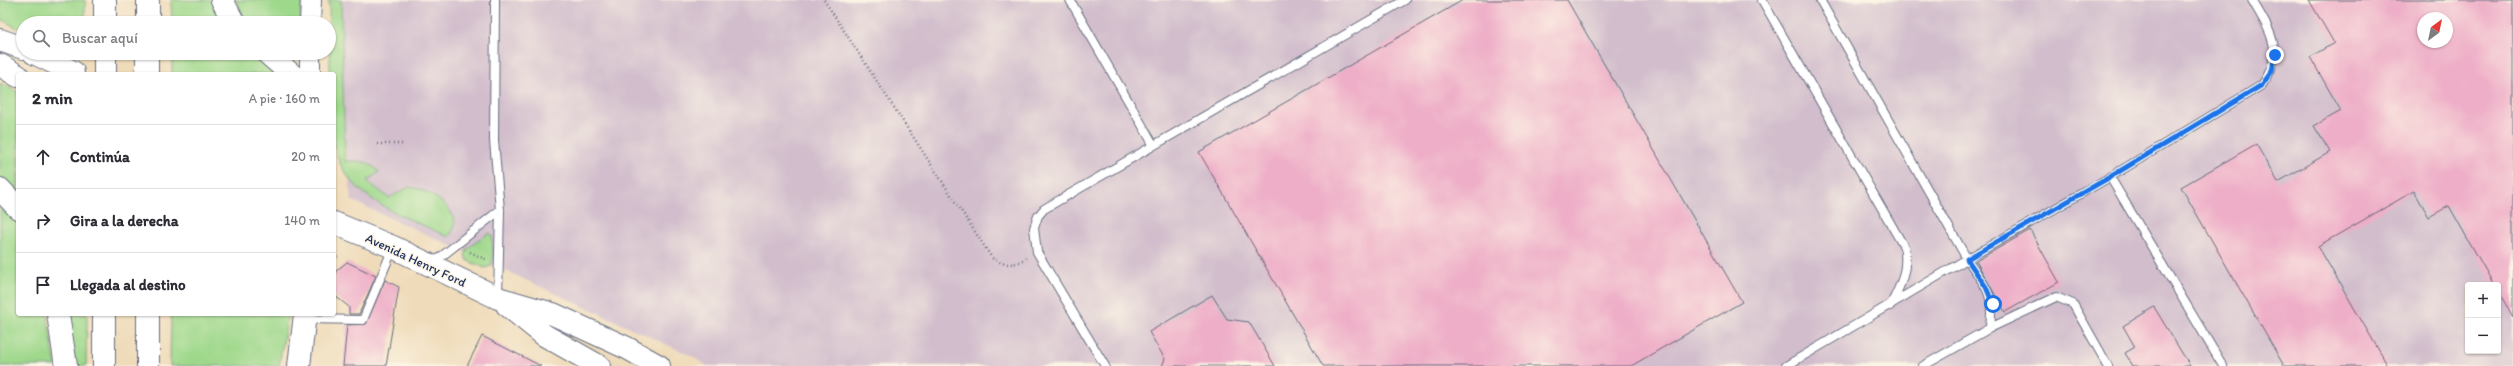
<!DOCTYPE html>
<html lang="es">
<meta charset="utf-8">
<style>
:root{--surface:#fff;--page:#f2f2f3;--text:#2b2b33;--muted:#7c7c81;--line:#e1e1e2}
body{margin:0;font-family:Itim,sans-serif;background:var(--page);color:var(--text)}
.controls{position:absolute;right:12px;bottom:12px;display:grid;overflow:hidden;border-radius:4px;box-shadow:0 1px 3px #0004}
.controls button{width:36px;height:36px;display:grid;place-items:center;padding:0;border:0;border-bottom:1px solid var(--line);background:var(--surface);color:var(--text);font:20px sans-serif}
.compass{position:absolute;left:2417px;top:12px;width:36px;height:36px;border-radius:50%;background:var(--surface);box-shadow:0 1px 3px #0004;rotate:33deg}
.stop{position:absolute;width:12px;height:12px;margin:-9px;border:3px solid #1a73e8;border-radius:50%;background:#fff}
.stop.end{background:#1a73e8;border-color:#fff;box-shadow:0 1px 4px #0008}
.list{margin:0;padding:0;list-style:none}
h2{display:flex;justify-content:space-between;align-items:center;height:52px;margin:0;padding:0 16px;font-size:17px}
h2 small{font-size:13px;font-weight:400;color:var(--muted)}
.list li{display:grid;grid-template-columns:26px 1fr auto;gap:12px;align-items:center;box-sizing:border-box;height:64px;padding:0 16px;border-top:1px solid var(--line)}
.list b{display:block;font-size:15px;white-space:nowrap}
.list em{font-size:13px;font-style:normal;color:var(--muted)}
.icon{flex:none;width:22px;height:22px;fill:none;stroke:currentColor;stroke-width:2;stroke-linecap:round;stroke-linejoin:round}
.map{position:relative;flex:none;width:2513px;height:366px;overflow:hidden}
.search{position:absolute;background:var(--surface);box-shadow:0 1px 3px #0004;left:16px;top:16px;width:320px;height:44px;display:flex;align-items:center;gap:10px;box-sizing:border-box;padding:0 14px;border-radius:22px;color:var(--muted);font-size:15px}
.panel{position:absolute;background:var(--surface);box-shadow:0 1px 3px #0004;left:16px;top:72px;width:320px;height:244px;border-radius:4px}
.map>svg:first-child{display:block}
.industrial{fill:#d1bdcc;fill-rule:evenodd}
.green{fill:#9ed88b;stroke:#5c8474}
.building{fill:#eeaec7;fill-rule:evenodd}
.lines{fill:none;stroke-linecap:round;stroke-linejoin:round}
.service-casing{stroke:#656b7e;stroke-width:10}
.tertiary-casing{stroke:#656b7e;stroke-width:22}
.secondary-casing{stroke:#656b7e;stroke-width:24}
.motorway-casing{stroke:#656b7e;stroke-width:24}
.path{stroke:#656b7e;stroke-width:2.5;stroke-dasharray:1 3;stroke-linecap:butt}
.service{stroke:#fff;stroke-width:8}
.tertiary{stroke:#fff;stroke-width:20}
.secondary{stroke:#fff;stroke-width:22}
.motorway{stroke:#fff;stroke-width:22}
.route{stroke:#1a73e8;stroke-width:5}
.labels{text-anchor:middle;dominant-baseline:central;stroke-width:3;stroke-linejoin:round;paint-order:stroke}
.street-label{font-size:13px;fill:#1b2f5e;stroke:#fcf5e5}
</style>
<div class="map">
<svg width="2513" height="366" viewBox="0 0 2513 366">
<rect width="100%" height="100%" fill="#fcf5e5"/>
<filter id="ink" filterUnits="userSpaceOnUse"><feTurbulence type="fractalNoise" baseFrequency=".025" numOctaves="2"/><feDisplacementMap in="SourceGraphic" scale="8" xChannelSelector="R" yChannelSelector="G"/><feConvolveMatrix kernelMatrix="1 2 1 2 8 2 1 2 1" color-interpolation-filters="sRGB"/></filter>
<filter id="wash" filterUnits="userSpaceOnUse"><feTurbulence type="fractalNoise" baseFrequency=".012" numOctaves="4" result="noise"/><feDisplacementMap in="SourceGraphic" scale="16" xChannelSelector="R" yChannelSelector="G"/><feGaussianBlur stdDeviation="0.9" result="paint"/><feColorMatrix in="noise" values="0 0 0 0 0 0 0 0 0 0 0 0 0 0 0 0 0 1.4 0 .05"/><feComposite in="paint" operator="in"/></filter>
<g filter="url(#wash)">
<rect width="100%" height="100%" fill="#efdbba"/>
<path class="industrial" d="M 331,0 L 2513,0 L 2513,366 L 707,366 L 692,356 L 351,200 ZM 2423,18 L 2447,18 L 2447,42 L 2423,42 ZM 2468,285 L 2498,285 L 2498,351 L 2468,351 Z"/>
<g class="green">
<polygon points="0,0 85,0 85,23 23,23 23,31 0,19"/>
<polygon points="171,0 214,0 225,23 172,23"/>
<polygon points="236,0 302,0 300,23 246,23"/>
<path d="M 329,0 L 341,0 L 345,161 C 360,161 368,160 379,172 L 367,181 L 389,198 L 409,187 C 414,188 420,189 424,191 C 441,198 467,220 448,237 C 404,215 345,200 334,145 C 330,123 334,96 334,74 L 330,74 Z"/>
<polygon points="172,53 251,53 277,74 172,74"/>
<polygon points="0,83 18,92 18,196 0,177"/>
<polygon points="0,196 18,224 18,314 47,314 56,366 0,366"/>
<polygon points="489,233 492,235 493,258 491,266 485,268 468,261 465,256 468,248"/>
<polygon points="66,314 87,314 86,366 76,366"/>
<polygon points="171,314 288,314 279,366 170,366"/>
</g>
<g id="blocks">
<g class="building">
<polygon points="1463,0 1567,0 1742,302 1631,366 1323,366 1199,152"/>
<path d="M 2309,0 L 2513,0 L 2513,317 L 2498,291 L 2498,285 L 2494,285 L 2449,206 L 2429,217 L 2414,191 L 2318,246 L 2388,366 L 2284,366 L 2181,187 L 2256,144 L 2278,182 L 2330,152 L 2314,126 L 2341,111 L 2310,57 L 2334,43 ZM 2423,18 L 2447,18 L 2447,42 L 2423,42 Z"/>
<polygon points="2030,230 2059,282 2005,312 1976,261"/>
<polygon points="347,262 376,276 359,314 349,314 349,307 334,295 336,271"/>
<polygon points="385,280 399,287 386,366 343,366 347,325 366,324"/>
<polygon points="1212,295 1227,319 1249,322 1275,366 1162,366 1165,359 1149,332"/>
<polygon points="2154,307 2190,366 2133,366 2125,353 2135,347 2123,326"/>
<polygon points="482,336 541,366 467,366"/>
</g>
</g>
</g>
<g filter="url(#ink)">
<use href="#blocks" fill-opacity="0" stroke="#656b7e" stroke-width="1"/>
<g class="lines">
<g class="service-casing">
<g id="service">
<polyline points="495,0 494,140 500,210 498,297"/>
<polyline points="1070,0 1153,144"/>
<path d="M 1762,0 L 1904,247 C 1909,269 1900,287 1890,306"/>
<path d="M 2110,177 L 2262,85 C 2286,52 2270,31 2252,0"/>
<polyline points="432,264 500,210"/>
<polyline points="305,319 363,320 393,248"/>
<path d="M 1990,328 C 1994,292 1987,288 1967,259 L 2110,177 L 2223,366"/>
<polyline points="1105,366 1037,252 1034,228 1038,216 1044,209 1405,0"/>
<polyline points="1786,366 1967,259 1820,0"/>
<polyline points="1923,366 1990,328 2056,297 2073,304 2108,366"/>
</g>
</g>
<g class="tertiary-casing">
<g id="tertiary">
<polyline points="310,23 311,0"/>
<polyline points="310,74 310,53"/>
</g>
</g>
<g class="secondary-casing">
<g id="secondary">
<polyline points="0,40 23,48"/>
<polyline points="34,53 73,72"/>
<polyline points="0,65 18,76"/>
<polyline points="334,223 393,247 498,298 553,314 627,348 659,366"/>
<polyline points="507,305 544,335 599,366"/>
<polyline points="299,366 305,314"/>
</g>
</g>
<g class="motorway-casing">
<g id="motorway">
<polyline points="105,0 105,23"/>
<polyline points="222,0 234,23"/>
<polyline points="148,23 148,0"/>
<polyline points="267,53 291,74"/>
<polyline points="105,74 105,53"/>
<polyline points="147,74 147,53"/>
<polyline points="0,189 18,208"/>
<polyline points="58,314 66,366"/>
<polyline points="148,314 148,366"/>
<polyline points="104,366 104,314"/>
</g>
</g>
<g class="path">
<path d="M 824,0 L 992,258 C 1005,266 1014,266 1026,258"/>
<polyline points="377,144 403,144"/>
<polyline points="470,252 487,260"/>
<polyline points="334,259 338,257"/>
</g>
<use href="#service" class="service"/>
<use href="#tertiary" class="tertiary"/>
<use href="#secondary" class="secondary"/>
<use href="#motorway" class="motorway"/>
</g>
</g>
<g class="lines" filter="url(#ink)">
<polyline class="route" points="1993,304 1986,287 1967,259 2110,177 2262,85 2272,71 2275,55"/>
</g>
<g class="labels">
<g class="street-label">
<text transform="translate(416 260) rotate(25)">Avenida Henry Ford</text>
</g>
</g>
</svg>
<div class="controls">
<button>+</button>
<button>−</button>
</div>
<svg class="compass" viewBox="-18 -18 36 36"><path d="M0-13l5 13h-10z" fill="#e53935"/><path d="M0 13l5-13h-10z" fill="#7c7c81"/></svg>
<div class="stop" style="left:1993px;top:304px"></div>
<div class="stop end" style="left:2275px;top:55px"></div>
<div class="search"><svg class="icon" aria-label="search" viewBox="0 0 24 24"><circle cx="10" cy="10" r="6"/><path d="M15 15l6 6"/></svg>Buscar aquí</div>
<section class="panel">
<h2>2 min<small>A pie · 160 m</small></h2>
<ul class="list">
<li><svg class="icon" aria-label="ahead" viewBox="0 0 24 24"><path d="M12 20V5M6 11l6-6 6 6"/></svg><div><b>Continúa</b></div><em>20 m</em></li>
<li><svg class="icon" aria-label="right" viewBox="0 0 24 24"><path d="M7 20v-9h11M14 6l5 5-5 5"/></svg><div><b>Gira a la derecha</b></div><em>140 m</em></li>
<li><svg class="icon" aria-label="arrive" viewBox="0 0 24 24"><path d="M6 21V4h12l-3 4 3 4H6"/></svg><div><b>Llegada al destino</b></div></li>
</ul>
</section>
</div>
